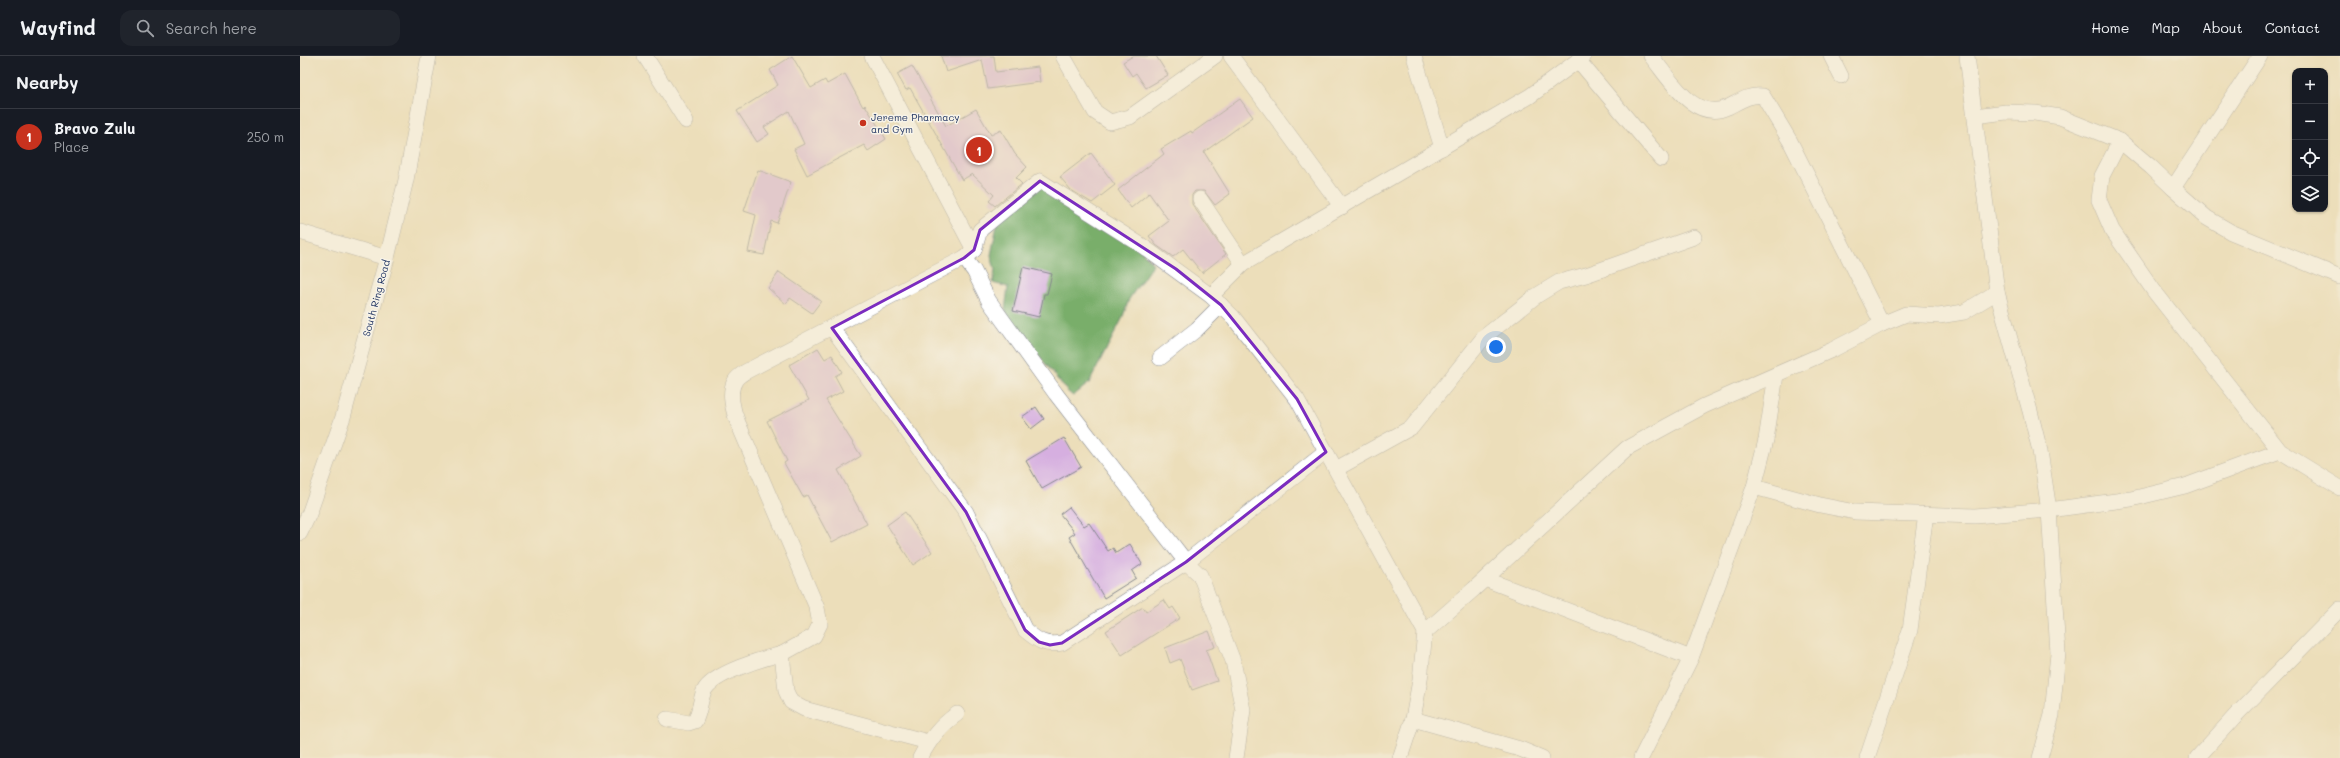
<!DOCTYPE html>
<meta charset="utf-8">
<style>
:root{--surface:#171b24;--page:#20242c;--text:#f1f3f6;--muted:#9ea1a6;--line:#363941;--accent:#c8321e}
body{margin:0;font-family:Mali,sans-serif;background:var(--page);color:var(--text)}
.controls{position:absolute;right:12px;top:12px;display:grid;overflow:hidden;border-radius:8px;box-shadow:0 1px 3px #0004}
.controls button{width:36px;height:36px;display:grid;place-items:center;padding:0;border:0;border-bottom:1px solid var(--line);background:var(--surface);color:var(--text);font:20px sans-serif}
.you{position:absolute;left:1196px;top:291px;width:14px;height:14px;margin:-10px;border:3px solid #fff;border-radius:50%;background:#1a73e8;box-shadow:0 0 0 6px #1a73e833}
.badge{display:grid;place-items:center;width:26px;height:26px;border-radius:50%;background:var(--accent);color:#fff;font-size:13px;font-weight:700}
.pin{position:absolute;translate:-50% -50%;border:2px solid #fff;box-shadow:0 1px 4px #0006}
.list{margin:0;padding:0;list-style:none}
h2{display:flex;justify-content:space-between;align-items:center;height:52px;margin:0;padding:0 16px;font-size:17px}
h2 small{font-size:13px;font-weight:400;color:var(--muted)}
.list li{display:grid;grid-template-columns:26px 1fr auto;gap:12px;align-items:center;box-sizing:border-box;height:56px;padding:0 16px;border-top:1px solid var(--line)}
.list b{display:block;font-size:15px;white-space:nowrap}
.list p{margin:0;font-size:13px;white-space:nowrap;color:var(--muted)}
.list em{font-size:13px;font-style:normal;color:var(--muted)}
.icon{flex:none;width:22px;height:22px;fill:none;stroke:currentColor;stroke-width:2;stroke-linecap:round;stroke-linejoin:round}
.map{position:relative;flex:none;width:2040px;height:702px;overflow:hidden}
header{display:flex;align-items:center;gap:24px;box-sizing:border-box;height:56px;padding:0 20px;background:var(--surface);border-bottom:1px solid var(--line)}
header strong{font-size:19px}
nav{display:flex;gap:22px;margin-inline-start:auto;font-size:14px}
.search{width:280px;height:36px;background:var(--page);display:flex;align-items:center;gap:10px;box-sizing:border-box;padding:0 14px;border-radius:12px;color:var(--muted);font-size:15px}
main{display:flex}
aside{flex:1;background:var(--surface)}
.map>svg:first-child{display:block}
.forest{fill:#79ae6a;stroke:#4a6e64}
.building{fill:#d6afe0}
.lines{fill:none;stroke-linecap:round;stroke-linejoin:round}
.minor-casing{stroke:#84868c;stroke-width:16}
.minor{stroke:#fff;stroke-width:15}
.marked{fill:none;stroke:#7b2cbf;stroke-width:3;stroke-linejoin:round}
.poi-dot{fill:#c8321e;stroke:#f7f3e8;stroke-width:1.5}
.labels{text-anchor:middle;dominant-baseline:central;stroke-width:3;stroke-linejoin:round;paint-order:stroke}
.poi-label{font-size:10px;fill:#1b2f5e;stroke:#f7f3e8;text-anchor:start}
.street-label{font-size:10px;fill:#1b2f5e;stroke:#f7f3e8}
</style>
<header>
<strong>Wayfind</strong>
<div class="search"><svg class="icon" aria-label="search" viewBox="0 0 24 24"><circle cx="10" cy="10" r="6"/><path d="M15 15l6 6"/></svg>Search here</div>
<nav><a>Home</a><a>Map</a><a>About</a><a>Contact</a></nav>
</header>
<main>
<aside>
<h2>Nearby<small></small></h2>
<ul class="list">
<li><span class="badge">1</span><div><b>Bravo Zulu</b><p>Place</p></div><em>250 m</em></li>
</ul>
</aside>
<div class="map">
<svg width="2040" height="702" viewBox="0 0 2040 702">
<rect width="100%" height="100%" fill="#f7f3e8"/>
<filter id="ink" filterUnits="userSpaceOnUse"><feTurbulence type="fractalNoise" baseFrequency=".025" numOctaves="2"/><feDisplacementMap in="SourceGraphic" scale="8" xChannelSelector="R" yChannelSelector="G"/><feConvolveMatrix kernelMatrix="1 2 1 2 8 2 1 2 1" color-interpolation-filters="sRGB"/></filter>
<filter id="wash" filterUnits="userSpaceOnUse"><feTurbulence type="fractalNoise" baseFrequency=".012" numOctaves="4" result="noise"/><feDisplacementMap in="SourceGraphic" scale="16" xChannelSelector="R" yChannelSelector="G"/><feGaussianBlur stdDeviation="0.9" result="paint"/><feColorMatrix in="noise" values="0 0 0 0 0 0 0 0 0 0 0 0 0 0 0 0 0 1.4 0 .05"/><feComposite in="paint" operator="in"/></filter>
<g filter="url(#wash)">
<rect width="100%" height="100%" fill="#ecdeba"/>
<polygon class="forest" points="742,130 839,192 853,208 829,243 822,263 789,327 773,340 767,335 710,263 705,254 708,231 693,227 695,214 691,199 698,164"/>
<g id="blocks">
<g class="building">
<polygon points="492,0 511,32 525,24 527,28 545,18 563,51 565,49 586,83 568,95 564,89 507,119 494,93 504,88 489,55 464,71 469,78 457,86 437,55 478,29 470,14"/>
<polygon points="641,0 694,0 696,16 738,11 740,26 688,33 682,4 646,16"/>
<polygon points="833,0 856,0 868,19 846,32 836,17 832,20 823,6"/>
<polygon points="612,10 646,70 676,53 691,79 701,74 715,98 727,111 716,122 722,128 695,150 689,145 694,139 672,118 662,124 610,32 606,34 597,18"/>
<polygon points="940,43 953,61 904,96 930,138 915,149 904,135 895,135 892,139 892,148 926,198 902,217 883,193 873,201 856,189 849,180 869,165 849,137 831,152 818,134 864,98 861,93 891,75 892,77"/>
<polygon points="791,97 815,129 792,147 771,134 760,121"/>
<polygon points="458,114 491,126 477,167 471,165 464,199 448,196 456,159 444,155"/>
<polygon points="723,211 752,218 747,238 744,238 739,261 713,255"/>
<polygon points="479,216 521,245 512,257 490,242 486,248 468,232"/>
<polygon points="518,292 525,303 532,299 542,316 535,320 543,335 526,344 561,400 538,414 567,468 532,486 507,439 503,441 484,407 487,405 467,365 509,344 489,309"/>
<polygon points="736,351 744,363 731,373 722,361"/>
<polygon points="764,382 781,411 742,433 726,405"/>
<polygon points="769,451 784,470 789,467 808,495 813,492 816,497 830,488 842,508 832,515 836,522 804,542 769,481 775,477 760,458"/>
<polygon points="605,456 632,496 613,509 587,469"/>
<polygon points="864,544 870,553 873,551 880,562 822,599 806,575 843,551 846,556"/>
<polygon points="909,575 915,591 906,594 917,625 892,634 880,603 870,607 865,592"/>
</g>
</g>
</g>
<g filter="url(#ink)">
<use href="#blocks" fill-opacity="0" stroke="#84868c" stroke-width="1"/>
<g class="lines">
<g class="minor-casing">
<g id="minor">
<polyline points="345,0 386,65"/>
<polyline points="572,0 674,194 680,174 740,125 841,189 911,240 933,261 997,343 1125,576 1120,624 1113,663 1100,702"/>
<polyline points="763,0 795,56 810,66 830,61 915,0"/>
<polyline points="931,0 1042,151"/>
<polyline points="1114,0 1142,92"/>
<path d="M 1351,0 C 1370,23 1394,67 1428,51 C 1440,45 1450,38 1463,40 L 1490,85 L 1582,268"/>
<polyline points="1531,0 1541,20"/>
<polyline points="1667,0 1697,236 1730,355 1740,395 1749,454 1758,597 1752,659 1740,702"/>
<polyline points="1278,4 1361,103"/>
<polyline points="1675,60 1706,56 1735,57 1760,61 1820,85 1851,111 1873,132 1960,0"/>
<polyline points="1820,85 1802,120 1799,144 1812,174 1854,235 1980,395 2040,432"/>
<polyline points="1873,132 1907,162 1931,176 2040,221"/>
<polyline points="900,143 943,208"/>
<polyline points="0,176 87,202"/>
<polyline points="664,202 674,215 689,245 756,338 886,506 900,519 933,605 943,654 936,702"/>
<polyline points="911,240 943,208 1230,40 1284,0"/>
<path d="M 532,272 L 666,456 L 725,574 C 738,585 745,590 762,587 L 886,506 L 1026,396"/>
<polyline points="860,302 897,273 921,249"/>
<polyline points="1036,413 1112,371 1184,281 1236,240 1259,226 1286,219 1394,181"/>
<polyline points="1454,431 1520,449 1555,456 1675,460 1749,454 1831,443 1885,430 1980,395"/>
<polyline points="0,477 9,458 43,361 87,202 106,124 129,0"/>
<polyline points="1185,523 1391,602"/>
<polyline points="1125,576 1174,533 1327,392 1404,350 1532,294 1582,268 1606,258 1639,260 1664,256 1697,236"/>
<path d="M 367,663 L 389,667 L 395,665 C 400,656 400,644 404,635 C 413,617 464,602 482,598"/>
<polyline points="1113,663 1220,693 1242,702"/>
<path d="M 628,686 L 504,653 L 491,646 L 486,635 L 482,598 L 514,580 L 520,568 L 517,552 L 438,367 C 433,355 428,336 435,325 C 437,321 442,318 445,316 L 664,202 L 674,194"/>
<path d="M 620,702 C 630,683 640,670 657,658"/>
<polyline points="1341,702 1391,602 1454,431 1466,384 1476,319"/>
<polyline points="1567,702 1610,574 1626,458"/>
<polyline points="1897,702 1935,660 2040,553"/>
</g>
</g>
<use href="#minor" class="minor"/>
</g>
</g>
<path d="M0 0H2040V702H0ZM 740,125 L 876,213 L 921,249 L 997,343 L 1026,396 L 886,506 L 762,587 L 750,589 L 739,586 L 725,574 L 666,456 L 532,272 L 664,202 L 674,194 L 680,174 Z" fill="#ecdeba" fill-opacity=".55" fill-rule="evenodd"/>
<path class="marked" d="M 740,125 L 876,213 L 921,249 L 997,343 L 1026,396 L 886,506 L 762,587 L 750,589 L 739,586 L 725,574 L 666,456 L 532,272 L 664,202 L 674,194 L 680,174 Z"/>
<circle class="poi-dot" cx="563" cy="67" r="4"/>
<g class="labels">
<g class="poi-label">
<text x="571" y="61">Jereme Pharmacy<tspan x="571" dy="12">and Gym</tspan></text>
</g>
<g class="street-label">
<text transform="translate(76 242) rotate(-75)">South Ring Road</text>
</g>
</g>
</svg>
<div class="controls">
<button>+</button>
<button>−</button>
<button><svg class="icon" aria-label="locate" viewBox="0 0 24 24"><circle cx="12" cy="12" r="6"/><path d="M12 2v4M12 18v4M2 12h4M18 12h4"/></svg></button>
<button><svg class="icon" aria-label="layers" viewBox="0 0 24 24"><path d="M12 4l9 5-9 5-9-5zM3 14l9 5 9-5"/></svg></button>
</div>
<div class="you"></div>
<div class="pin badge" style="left:679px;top:94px">1</div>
</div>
</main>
